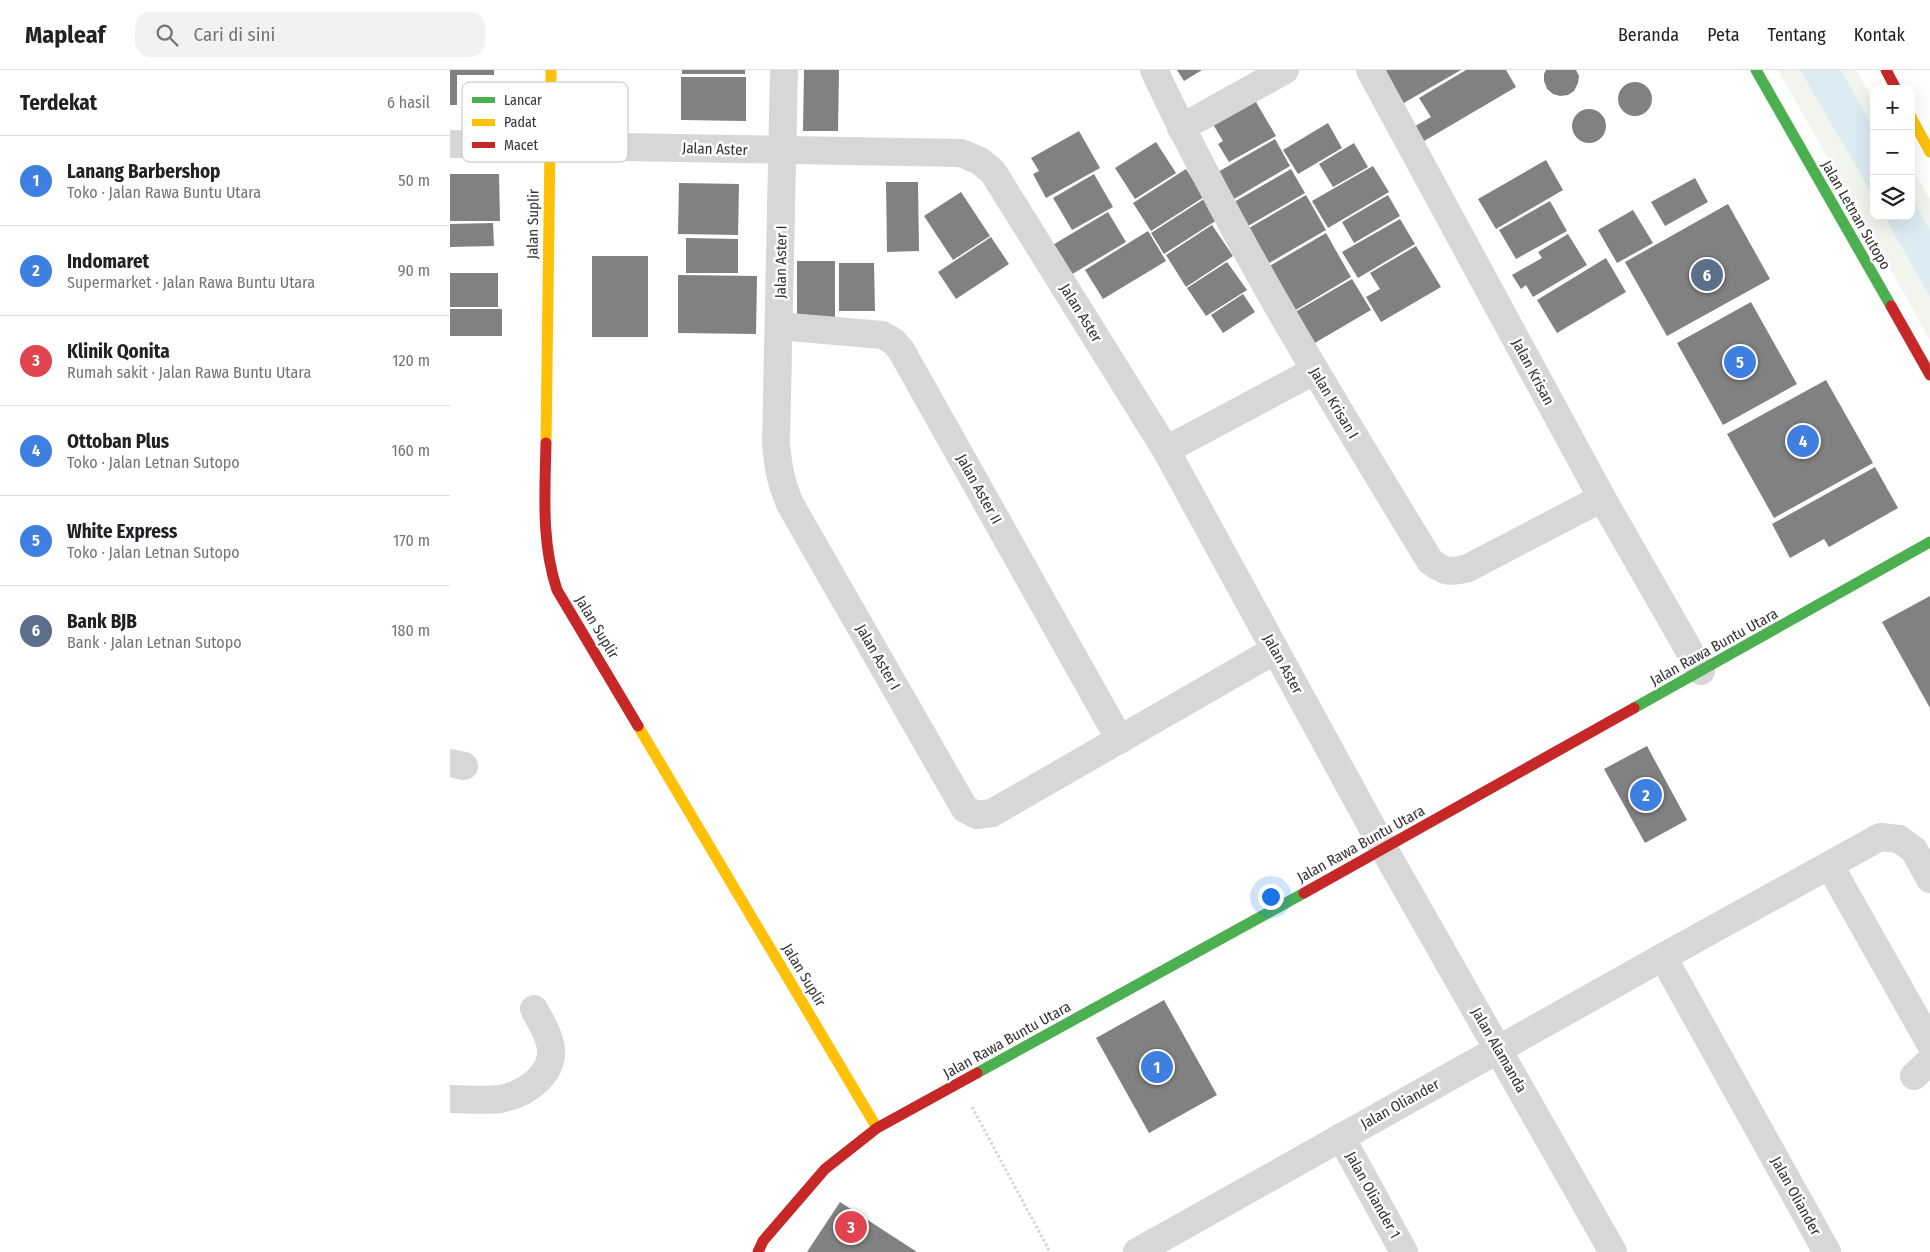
<!DOCTYPE html>
<html lang="id">
<meta charset="utf-8">
<style>
:root{--surface:#fff;--page:#f2f2f2;--text:#202124;--muted:#757577;--line:#e0e0e0;--accent:#7a7a7a}
body{margin:0;font-family:"Fira Sans Condensed",sans-serif;background:var(--page);color:var(--text)}
.controls{position:absolute;right:15px;top:15px;display:grid;overflow:hidden;border-radius:10px;box-shadow:0 5px 20px #0002}
.controls button{width:45px;height:45px;display:grid;place-items:center;padding:0;border:0;border-bottom:1px solid var(--line);background:var(--surface);color:var(--text);font:25px sans-serif}
.you{position:absolute;left:820px;top:826px;width:18px;height:18px;margin:-12px;border:4px solid #fff;border-radius:50%;background:#1a73e8;box-shadow:0 0 0 8px #1a73e833}
.badge{display:grid;place-items:center;width:32px;height:32px;border-radius:50%;background:var(--accent);color:#fff;font-size:16px;font-weight:700}
.pin{position:absolute;translate:-50% -50%;border:2px solid #fff;box-shadow:0 1px 5px #0006}
.list{margin:0;padding:0;list-style:none}
h2{display:flex;justify-content:space-between;align-items:center;height:65px;margin:0;padding:0 20px;font-size:21px}
h2 small{font-size:16px;font-weight:400;color:var(--muted)}
.list li{display:grid;grid-template-columns:32px 1fr auto;gap:15px;align-items:center;box-sizing:border-box;height:90px;padding:0 20px;border-top:1px solid var(--line)}
.list b{display:block;font-size:19px;white-space:nowrap}
.list p{margin:0;font-size:16px;white-space:nowrap;color:var(--muted)}
.list em{font-size:16px;font-style:normal;color:var(--muted)}
.icon{flex:none;width:28px;height:28px;fill:none;stroke:currentColor;stroke-width:2;stroke-linecap:round;stroke-linejoin:round}
.map{position:relative;flex:none;width:1480px;height:1182px;overflow:hidden}
header{display:flex;align-items:center;gap:30px;box-sizing:border-box;height:70px;padding:0 25px;background:var(--surface);border-bottom:1px solid var(--line)}
header strong{font-size:24px}
nav{display:flex;gap:28px;margin-inline-start:auto;font-size:18px}
.search{width:350px;height:45px;background:var(--page);display:flex;align-items:center;gap:12px;box-sizing:border-box;padding:0 18px;border-radius:15px;color:var(--muted);font-size:19px}
main{display:flex}
aside{flex:1;background:var(--surface)}
.map>svg:first-child{display:block}
.green{fill:#f1f5ed}
.water{fill:#ddebf3}
.building{fill:#818181}
.lines{fill:none;stroke-linecap:round;stroke-linejoin:round}
.path{stroke:#d6d6d6;stroke-width:3;stroke-dasharray:2.5 2.5;stroke-linecap:butt}
.street{stroke:#d7d7d7;stroke-width:28}
.fast{stroke:#4caf50;stroke-width:11}
.slow{stroke:#ffc107;stroke-width:11}
.jam{stroke:#c62828;stroke-width:11}
.labels{text-anchor:middle;dominant-baseline:central;stroke-width:5;stroke-linejoin:round;paint-order:stroke}
.street-label{font-size:15px;fill:#333;stroke:#fff}
.key{fill:#fff;stroke:#c2c2c2;stroke-width:1}
.key-label{font-size:14px;fill:#333}
</style>
<header>
<strong>Mapleaf</strong>
<div class="search"><svg class="icon" aria-label="search" viewBox="0 0 24 24"><circle cx="10" cy="10" r="6"/><path d="M15 15l6 6"/></svg>Cari di sini</div>
<nav><a>Beranda</a><a>Peta</a><a>Tentang</a><a>Kontak</a></nav>
</header>
<main>
<aside>
<h2>Terdekat<small>6 hasil</small></h2>
<ul class="list">
<li><span class="badge" style="background:#3f7fe0">1</span><div><b>Lanang Barbershop</b><p>Toko · Jalan Rawa Buntu Utara</p></div><em>50 m</em></li>
<li><span class="badge" style="background:#3f7fe0">2</span><div><b>Indomaret</b><p>Supermarket · Jalan Rawa Buntu Utara</p></div><em>90 m</em></li>
<li><span class="badge" style="background:#e0444e">3</span><div><b>Klinik Qonita</b><p>Rumah sakit · Jalan Rawa Buntu Utara</p></div><em>120 m</em></li>
<li><span class="badge" style="background:#3f7fe0">4</span><div><b>Ottoban Plus</b><p>Toko · Jalan Letnan Sutopo</p></div><em>160 m</em></li>
<li><span class="badge" style="background:#3f7fe0">5</span><div><b>White Express</b><p>Toko · Jalan Letnan Sutopo</p></div><em>170 m</em></li>
<li><span class="badge" style="background:#5c6f8a">6</span><div><b>Bank BJB</b><p>Bank · Jalan Letnan Sutopo</p></div><em>180 m</em></li>
</ul>
</aside>
<div class="map">
<svg width="1480" height="1182" viewBox="0 0 1480 1182">
<rect width="100%" height="100%" fill="#fff"/>
<g class="green">
<polygon points="1328,0 1350,0 1424,128 1424,146 1434,146 1480,227 1480,270"/>
<polygon points="1391,0 1406,0 1424,31 1424,59"/>
<polygon points="1461,97 1480,130 1480,160 1461,126"/>
</g>
<g class="water">
<polygon points="1350,0 1391,0 1424,59 1424,128"/>
<polygon points="1461,126 1480,160 1480,227 1434,146 1461,146"/>
</g>
<g class="building">
<polygon points="0,0 44,0 44,5 7,5 7,35 0,35"/>
<rect x="232" y="0" width="63" height="4"/>
<polygon points="354,0 389,0 388,61 353,61"/>
<polygon points="727,0 752,0 734,11"/>
<polygon points="937,0 1011,0 952,34 933,2"/>
<polygon points="1016,0 1056,0 1066,17 969,74 960,59 981,47 969,28"/>
<polygon points="1096,0 1126,0 1129,6 1128,13 1124,21 1118,25 1110,26 1103,24 1097,19 1094,11 1094,4"/>
<polygon points="231,7 296,7 296,51 231,50"/>
<circle cx="1185" cy="29" r="17"/>
<polygon points="803,27 826,66 779,92 768,74 773,71 761,51"/>
<circle cx="1139" cy="56" r="17"/>
<polygon points="878,53 892,78 848,104 833,80"/>
<polygon points="629,61 650,98 596,128 583,104 589,101 581,88"/>
<polygon points="825,69 840,96 784,129 768,102"/>
<polygon points="706,72 726,103 685,129 665,98"/>
<polygon points="904,73 918,97 883,117 869,94"/>
<polygon points="1096,90 1113,120 1046,159 1028,129"/>
<polygon points="923,96 939,122 878,158 862,131"/>
<polygon points="736,99 754,127 701,161 683,133"/>
<polygon points="841,99 855,123 798,156 784,132"/>
<polygon points="0,104 49,104 50,151 0,151"/>
<polygon points="644,104 663,137 622,160 603,128"/>
<polygon points="1245,108 1258,132 1215,156 1201,132"/>
<polygon points="436,112 468,112 469,181 437,182"/>
<polygon points="229,113 289,114 288,165 228,164"/>
<polygon points="511,122 540,166 503,190 474,146"/>
<polygon points="856,125 876,160 819,193 799,158"/>
<polygon points="938,125 950,146 904,173 892,152"/>
<polygon points="754,129 767,150 714,184 701,163"/>
<polygon points="1100,131 1117,161 1066,189 1049,160"/>
<polygon points="1278,134 1320,209 1217,266 1175,192"/>
<polygon points="1183,140 1203,173 1167,193 1148,160"/>
<polygon points="658,142 676,172 619,206 601,176"/>
<polygon points="950,149 965,174 908,208 892,182"/>
<polygon points="43,153 44,176 0,177 0,154"/>
<polygon points="762,155 783,186 736,217 716,185"/>
<polygon points="698,161 716,191 653,229 635,200"/>
<polygon points="876,163 901,207 844,241 818,197"/>
<polygon points="1118,164 1137,195 1083,227 1076,215 1071,219 1062,205 1092,188 1088,182"/>
<polygon points="541,167 559,194 506,229 488,202"/>
<polygon points="236,168 288,169 288,203 236,203"/>
<polygon points="966,176 991,217 931,252 916,227 930,219 920,203"/>
<rect x="142" y="186" width="56" height="81"/>
<polygon points="1156,188 1176,222 1107,263 1087,230"/>
<polygon points="347,191 385,191 385,255 347,254"/>
<polygon points="777,192 797,220 756,246 737,218"/>
<polygon points="389,193 424,193 425,241 389,241"/>
<rect x="0" y="203" width="48" height="34"/>
<polygon points="228,205 307,206 306,264 228,263"/>
<polygon points="902,209 921,240 863,274 845,242"/>
<polygon points="793,224 805,242 773,263 761,245"/>
<polygon points="1301,232 1347,314 1273,355 1227,273"/>
<rect x="0" y="239" width="52" height="27"/>
<polygon points="1376,310 1423,393 1324,448 1277,364"/>
<polygon points="1425,397 1448,438 1379,477 1374,469 1340,488 1322,454"/>
<polygon points="1480,526 1480,638 1432,552"/>
<polygon points="1197,676 1237,750 1195,773 1154,699"/>
<polygon points="714,930 767,1025 699,1063 646,968"/>
<polygon points="390,1132 467,1182 357,1182"/>
</g>
<g class="lines">
<polyline class="path" points="522,1037 600,1182"/>
<g class="street">
<path d="M 334,0 L 326,373 C 328,397 331,413 340,434 L 515,739 L 527,745 L 542,743 L 825,580"/>
<path d="M 704,0 C 784,171 882,330 980,491 C 994,502 1000,503 1018,498 L 1152,428"/>
<polyline points="920,0 1152,428 1251,601"/>
<polyline points="731,58 835,0"/>
<polyline points="0,74 511,83 530,91 543,102 716,380 934,779 1163,1182"/>
<polyline points="329,256 432,265 443,271 451,280 670,670"/>
<polyline points="716,380 864,301"/>
<polyline points="0,693 14,696"/>
<polyline points="1380,796 1480,973"/>
<polyline points="1213,887 1377,1182"/>
<polyline points="1464,1006 1480,991"/>
<path d="M 0,1029 C 16,1029 34,1031 50,1029 C 77,1024 110,1001 99,970 C 96,959 89,949 84,939"/>
<polyline points="891,1067 954,1182"/>
<polyline points="687,1182 1213,887 1430,767 1449,769 1464,780 1480,809"/>
</g>
<g class="fast">
<polyline points="1306,0 1441,236"/>
<polyline points="1184,638 1480,472"/>
<polyline points="527,1003 854,823"/>
</g>
<g class="slow">
<polyline points="1461,47 1480,82"/>
<polyline points="96,373 101,0"/>
<polyline points="188,656 427,1058"/>
</g>
<g class="jam">
<polyline points="1436,0 1446,19"/>
<polyline points="1441,236 1480,305"/>
<path d="M 96,373 C 95,423 91,472 107,520 L 188,656"/>
<polyline points="854,823 1184,638"/>
<polyline points="308,1182 313,1171 375,1099 427,1058 527,1003"/>
</g>
</g>
<g class="labels">
<g class="street-label">
<text transform="translate(265 79) rotate(2)">Jalan Aster</text>
<text transform="translate(1406 145) rotate(60)">Jalan Letnan Sutopo</text>
<text transform="translate(83 154) rotate(-89)">Jalan Suplir</text>
<text transform="translate(331 192) rotate(-89)">Jalan Aster I</text>
<text transform="translate(631 243) rotate(58)">Jalan Aster</text>
<text transform="translate(1083 302) rotate(62)">Jalan Krisan</text>
<text transform="translate(884 333) rotate(59)">Jalan Krisan I</text>
<text transform="translate(529 419) rotate(61)">Jalan Aster II</text>
<text transform="translate(147 557) rotate(59)">Jalan Suplir</text>
<text transform="translate(1264 577) rotate(-29)">Jalan Rawa Buntu Utara</text>
<text transform="translate(428 587) rotate(60)">Jalan Aster I</text>
<text transform="translate(833 594) rotate(61)">Jalan Aster</text>
<text transform="translate(911 774) rotate(-29)">Jalan Rawa Buntu Utara</text>
<text transform="translate(354 905) rotate(59)">Jalan Suplir</text>
<text transform="translate(557 970) rotate(-29)">Jalan Rawa Buntu Utara</text>
<text transform="translate(1049 980) rotate(60)">Jalan Alamanda</text>
<text transform="translate(950 1034) rotate(-29)">Jalan Oliander</text>
<text transform="translate(923 1125) rotate(61)">Jalan Oliander 1</text>
<text transform="translate(1346 1126) rotate(61)">Jalan Oliander</text>
</g>
</g>
<rect x="12" y="12" width="166" height="80" rx="8" class="key"/>
<rect x="22" y="27" width="23" height="6" fill="#4caf50"/>
<rect x="22" y="49" width="23" height="7" fill="#ffc107"/>
<rect x="22" y="72" width="23" height="6" fill="#c62828"/>
<g class="key-label">
<text x="54" y="35">Lancar</text>
<text x="54" y="57">Padat</text>
<text x="54" y="80">Macet</text>
</g>
</svg>
<div class="controls">
<button>+</button>
<button>−</button>
<button><svg class="icon" aria-label="layers" viewBox="0 0 24 24"><path d="M12 4l9 5-9 5-9-5zM3 14l9 5 9-5"/></svg></button>
</div>
<div class="you"></div>
<div class="pin badge" style="left:707px;top:997px;background:#3f7fe0">1</div>
<div class="pin badge" style="left:1196px;top:725px;background:#3f7fe0">2</div>
<div class="pin badge" style="left:401px;top:1157px;background:#e0444e">3</div>
<div class="pin badge" style="left:1353px;top:371px;background:#3f7fe0">4</div>
<div class="pin badge" style="left:1290px;top:292px;background:#3f7fe0">5</div>
<div class="pin badge" style="left:1257px;top:205px;background:#5c6f8a">6</div>
</div>
</main>
